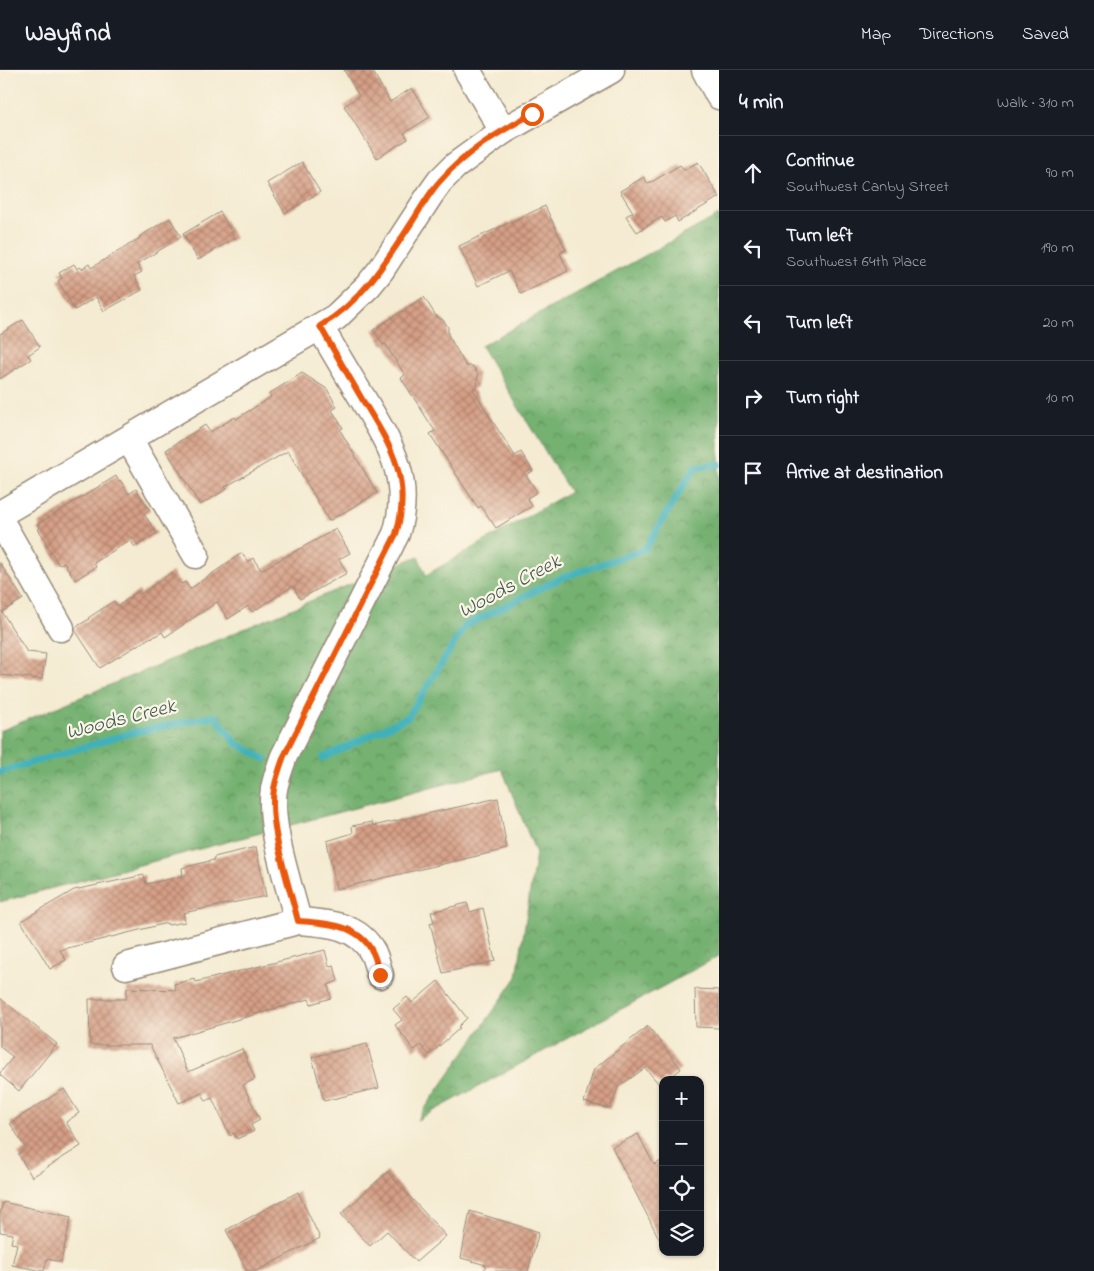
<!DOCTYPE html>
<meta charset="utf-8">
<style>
:root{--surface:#171b24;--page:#242831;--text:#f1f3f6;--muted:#9ea1a6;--line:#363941}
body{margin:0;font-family:"Indie Flower",sans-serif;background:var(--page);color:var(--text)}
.controls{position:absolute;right:15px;bottom:15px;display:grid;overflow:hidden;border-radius:10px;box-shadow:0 1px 4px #0004}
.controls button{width:45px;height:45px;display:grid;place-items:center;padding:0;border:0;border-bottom:1px solid var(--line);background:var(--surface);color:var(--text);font:25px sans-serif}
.stop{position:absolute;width:15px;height:15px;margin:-11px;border:4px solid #ea580c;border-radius:50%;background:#fff}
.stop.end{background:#ea580c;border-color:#fff;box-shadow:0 1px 5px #0008}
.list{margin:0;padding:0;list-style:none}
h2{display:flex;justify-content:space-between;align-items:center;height:65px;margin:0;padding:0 20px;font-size:21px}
h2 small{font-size:16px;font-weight:400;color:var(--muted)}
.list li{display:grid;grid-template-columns:32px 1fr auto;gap:15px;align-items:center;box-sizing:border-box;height:75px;padding:0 20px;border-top:1px solid var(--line)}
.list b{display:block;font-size:19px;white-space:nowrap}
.list p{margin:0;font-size:16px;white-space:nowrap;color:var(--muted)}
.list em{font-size:16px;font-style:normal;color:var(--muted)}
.icon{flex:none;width:28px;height:28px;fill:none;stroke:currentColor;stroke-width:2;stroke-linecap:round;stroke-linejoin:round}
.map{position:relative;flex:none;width:719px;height:1201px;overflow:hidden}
header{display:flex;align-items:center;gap:30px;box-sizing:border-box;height:70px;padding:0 25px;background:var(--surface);border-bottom:1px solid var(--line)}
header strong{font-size:24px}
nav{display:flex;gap:28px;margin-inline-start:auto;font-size:18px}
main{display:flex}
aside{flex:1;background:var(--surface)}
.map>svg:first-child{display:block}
.forest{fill:url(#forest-crowns);stroke:#586e48}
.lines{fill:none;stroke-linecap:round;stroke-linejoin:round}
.stream{stroke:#40b1ba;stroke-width:7}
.building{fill:url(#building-cross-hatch)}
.minor-casing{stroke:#988a78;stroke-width:29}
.minor{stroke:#fff;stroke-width:26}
.route{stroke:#ea580c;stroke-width:6}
.labels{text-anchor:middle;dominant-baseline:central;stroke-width:4.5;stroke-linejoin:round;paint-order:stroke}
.water-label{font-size:21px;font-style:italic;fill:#3d5955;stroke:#fcf5e5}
</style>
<header>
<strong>Wayfind</strong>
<nav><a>Map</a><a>Directions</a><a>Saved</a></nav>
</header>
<main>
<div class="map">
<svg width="719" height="1201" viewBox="0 0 719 1201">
<defs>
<pattern id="forest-crowns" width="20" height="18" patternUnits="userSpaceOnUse" patternTransform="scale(1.25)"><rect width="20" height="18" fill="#75b171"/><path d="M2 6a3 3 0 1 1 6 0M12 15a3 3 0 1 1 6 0" fill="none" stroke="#61905c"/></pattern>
<pattern id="building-cross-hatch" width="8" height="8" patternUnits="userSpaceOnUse" patternTransform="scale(1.25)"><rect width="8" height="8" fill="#d69f86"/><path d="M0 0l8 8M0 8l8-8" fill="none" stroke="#af826d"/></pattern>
</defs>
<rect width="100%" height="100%" fill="#fcf5e5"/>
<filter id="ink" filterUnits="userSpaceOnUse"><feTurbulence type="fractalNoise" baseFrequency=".02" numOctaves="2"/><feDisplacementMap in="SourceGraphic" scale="10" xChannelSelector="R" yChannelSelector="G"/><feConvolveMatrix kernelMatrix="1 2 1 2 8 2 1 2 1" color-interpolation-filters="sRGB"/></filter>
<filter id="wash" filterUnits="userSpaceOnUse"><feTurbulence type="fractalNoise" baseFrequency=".0096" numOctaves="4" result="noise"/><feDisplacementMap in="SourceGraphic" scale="20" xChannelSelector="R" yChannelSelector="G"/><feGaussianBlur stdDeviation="1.12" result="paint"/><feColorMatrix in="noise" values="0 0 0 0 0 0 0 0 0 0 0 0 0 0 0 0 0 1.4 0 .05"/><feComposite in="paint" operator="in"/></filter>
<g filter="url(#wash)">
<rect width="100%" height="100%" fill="#f4ebd2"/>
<polygon class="forest" points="719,145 719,886 417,1050 517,907 536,783 502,699 0,832 0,661 418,486 426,505 570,422 481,276"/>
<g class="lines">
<g class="stream">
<polyline points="323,688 408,647 465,556 561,508 645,479 695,397 719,394"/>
<polyline points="0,702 131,663 215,646 236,673 265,689"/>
</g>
</g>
<g id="blocks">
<g class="building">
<polygon points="344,0 372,0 390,32 412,18 430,47 404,63 408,69 377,88 344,36 359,26"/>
<polygon points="302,92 320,122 285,143 267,113"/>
<polygon points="698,92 719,127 678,152 675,146 665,152 662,147 637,162 626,146 633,142 620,121 644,107 648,114 680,95 684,100"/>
<polygon points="545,136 566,180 560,183 568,201 521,224 509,201 478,216 459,176"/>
<polygon points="220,142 235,168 198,190 183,164"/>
<polygon points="170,148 181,167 137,194 142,202 134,206 142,220 104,241 96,227 75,240 58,211 62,208 59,203 74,194 77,199 80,197 82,199 89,194 91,198 140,168 139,167"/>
<polygon points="424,227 436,246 443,250 448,257 448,265 466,296 473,296 478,305 477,317 473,319 495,355 515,386 521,382 533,401 526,405 537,422 527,428 532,436 496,458 481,436 478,438 430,364 435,361 401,308 405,305 385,274 383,275 373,260"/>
<polygon points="23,250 40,277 28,285 31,289 0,309 0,264"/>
<polygon points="302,303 327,319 337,337 332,340 343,358 340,360 377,423 329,451 288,381 225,417 227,419 200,435 166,380 205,355 210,362 235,347 236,349 271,327 269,324"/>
<polygon points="116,406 119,411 120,410 129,424 136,419 150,440 144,444 157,463 135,477 130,470 94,493 96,497 75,510 64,492 59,495 45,472 46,471 38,459 40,458 38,454"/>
<polygon points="336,459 350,483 339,489 347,503 300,529 293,516 252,542 248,536 228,549 217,532 165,567 162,562 152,568 151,567 100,598 75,560 76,557 89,549 88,548 114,531 118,536 139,521 141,524 172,502 181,514 185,512 190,519 242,483 248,492 253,488 261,500"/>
<polygon points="0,493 23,529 2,542 27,582 46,584 42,609 0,605"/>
<polygon points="498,728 507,779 336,819 327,771 353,763 352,756 372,752 373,756"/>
<polygon points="256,777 266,826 183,843 185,852 168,855 167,853 60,880 66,890 50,899 21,851 74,820 144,805 146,814 183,806 182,798 214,790 214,787"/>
<polygon points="467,833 470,842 483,838 495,891 443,903 430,853 434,852 431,842"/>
<polygon points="325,880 329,896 334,895 338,911 328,915 331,928 311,934 309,929 173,968 188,1002 242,979 255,1009 243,1015 260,1050 251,1055 254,1061 237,1069 234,1063 230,1066 212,1028 206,1031 202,1023 179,1033 150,975 90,975 89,929 126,929 127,918 176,920 174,914 195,909 196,912"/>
<polygon points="438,911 467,948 458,957 460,958 429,985 421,975 414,980 395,955 402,950 393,939 407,927 412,933"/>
<polygon points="695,919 719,920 719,958 696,957"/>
<polygon points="0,928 57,974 19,1021 0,1005 0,1003 13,987 0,977"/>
<polygon points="648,956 681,999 667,1010 663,1010 663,1013 660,1015 645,998 618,1017 610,1039 584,1032 594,999"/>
<polygon points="367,974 379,1018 324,1031 312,987"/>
<polygon points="64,1019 79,1043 66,1052 81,1076 32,1107 18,1084 26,1079 10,1053"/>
<polygon points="638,1064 654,1095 663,1090 663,1176 612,1077"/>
<polygon points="387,1102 446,1166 416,1192 387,1161 370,1176 341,1144"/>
<polygon points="298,1122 320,1168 256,1201 247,1201 226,1160"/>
<polygon points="3,1132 71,1147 61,1192 47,1189 44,1201 12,1195 17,1174 11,1173 13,1164 0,1162 0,1144"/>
<polygon points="470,1141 539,1162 528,1201 484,1201 486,1195 461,1188"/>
</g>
</g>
</g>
<g filter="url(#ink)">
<use href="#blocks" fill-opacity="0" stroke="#988a78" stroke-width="1"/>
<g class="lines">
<g class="minor-casing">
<g id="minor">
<polyline points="467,0 503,61"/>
<polyline points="705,0 719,26"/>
<polyline points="129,369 196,485"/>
<polyline points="0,444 336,247 368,216 381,200 430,125 440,111 455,96 503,61 611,0"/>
<polyline points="0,450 61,558"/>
<path d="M 298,851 C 289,814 268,756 274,719 C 276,708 280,697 284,686 L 396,464 C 413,409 390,375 363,329 C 348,305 334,281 320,257"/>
<path d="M 126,896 L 298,851 C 326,853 358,854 373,883 C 376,889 378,898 380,905"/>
</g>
</g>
<use href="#minor" class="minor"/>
</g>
</g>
<g class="lines" filter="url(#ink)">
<path class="route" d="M 380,905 C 378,898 376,889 373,883 C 359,854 326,853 298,851 C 289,814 268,756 274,719 C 276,708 280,697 284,686 L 396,464 C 413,409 390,375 362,329 C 348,305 334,281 320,256 C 363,231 387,190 414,149 C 422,136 430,122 440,111 C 465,82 499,62 532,44"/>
</g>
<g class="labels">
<g class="water-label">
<text transform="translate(510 517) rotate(-28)">Woods Creek</text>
<text transform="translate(121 650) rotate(-14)">Woods Creek</text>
</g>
</g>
</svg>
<div class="controls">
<button>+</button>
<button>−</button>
<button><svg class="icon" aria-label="locate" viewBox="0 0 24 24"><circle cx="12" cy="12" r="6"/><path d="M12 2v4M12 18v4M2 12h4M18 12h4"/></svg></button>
<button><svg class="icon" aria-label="layers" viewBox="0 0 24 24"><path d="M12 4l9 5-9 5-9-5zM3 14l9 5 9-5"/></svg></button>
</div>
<div class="stop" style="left:532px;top:44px"></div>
<div class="stop end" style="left:380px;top:905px"></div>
</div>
<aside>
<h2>4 min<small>Walk · 310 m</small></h2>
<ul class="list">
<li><svg class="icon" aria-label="ahead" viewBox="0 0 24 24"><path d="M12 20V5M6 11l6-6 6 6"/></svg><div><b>Continue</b><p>Southwest Canby Street</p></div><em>90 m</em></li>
<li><svg class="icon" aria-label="left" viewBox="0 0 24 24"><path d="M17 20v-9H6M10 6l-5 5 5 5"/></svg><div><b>Turn left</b><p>Southwest 64th Place</p></div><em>190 m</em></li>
<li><svg class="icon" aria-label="left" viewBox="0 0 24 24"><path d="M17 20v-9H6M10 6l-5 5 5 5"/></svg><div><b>Turn left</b></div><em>20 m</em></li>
<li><svg class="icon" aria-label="right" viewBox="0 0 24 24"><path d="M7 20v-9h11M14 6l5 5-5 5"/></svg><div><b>Turn right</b></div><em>10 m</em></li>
<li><svg class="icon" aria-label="arrive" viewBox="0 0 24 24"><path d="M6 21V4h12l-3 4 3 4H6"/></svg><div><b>Arrive at destination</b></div></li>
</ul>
</aside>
</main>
